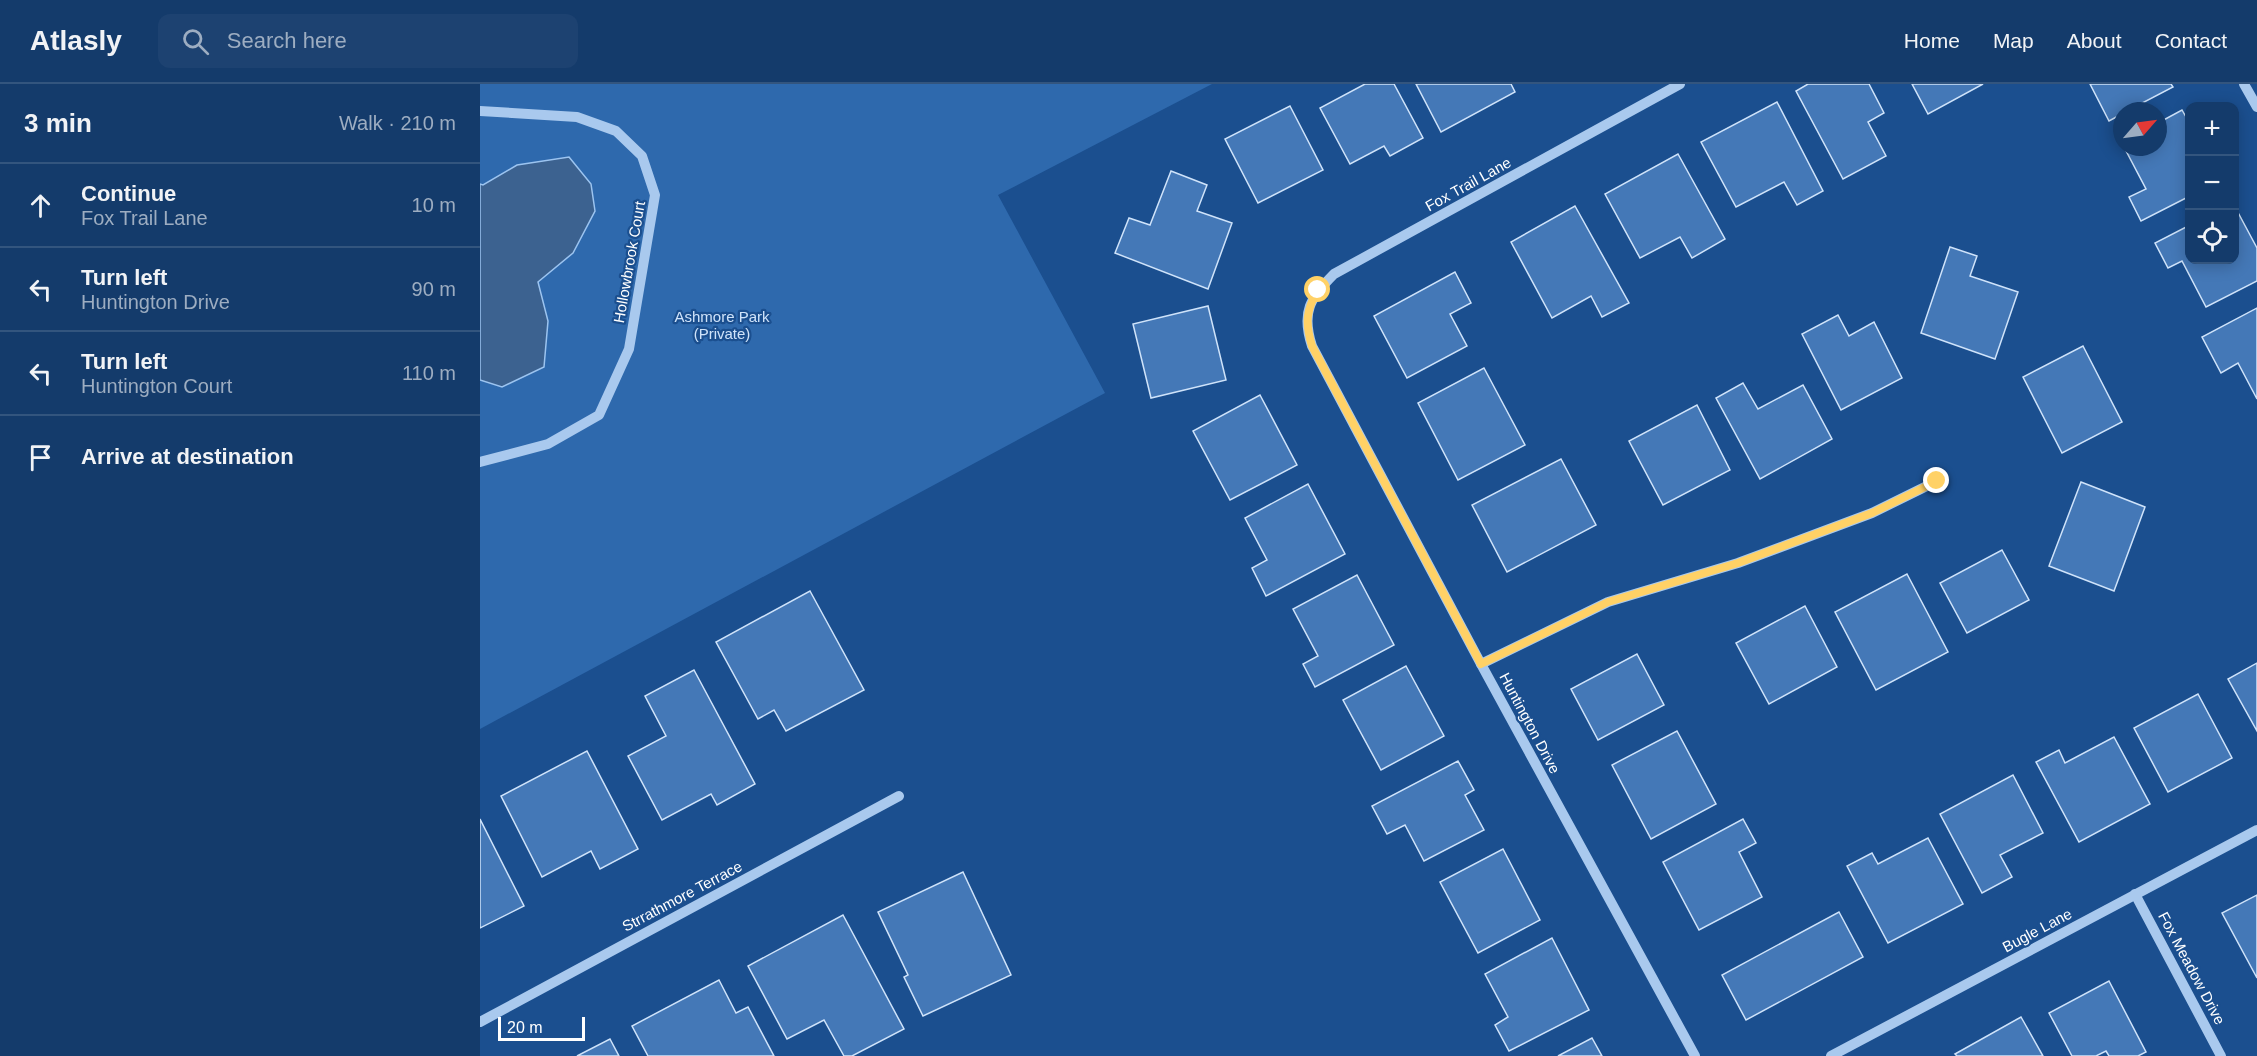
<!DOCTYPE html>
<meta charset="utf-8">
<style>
:root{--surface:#143b6b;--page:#1d4271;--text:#f1f3f6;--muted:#9dadc1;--line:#33557e}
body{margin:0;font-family:Helvetica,sans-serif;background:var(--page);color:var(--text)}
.controls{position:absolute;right:18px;top:18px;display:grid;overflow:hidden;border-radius:12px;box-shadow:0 3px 15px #0003}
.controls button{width:54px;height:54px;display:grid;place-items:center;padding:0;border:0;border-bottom:2px solid var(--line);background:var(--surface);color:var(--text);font:30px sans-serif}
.compass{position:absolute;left:1633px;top:18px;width:54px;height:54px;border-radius:50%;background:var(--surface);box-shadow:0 3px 15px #0003;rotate:62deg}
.scale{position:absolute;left:18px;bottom:15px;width:87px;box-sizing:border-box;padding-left:6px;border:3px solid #fff;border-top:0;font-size:16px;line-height:21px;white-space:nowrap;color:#fff;-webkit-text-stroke:4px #1b4f8f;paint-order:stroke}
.stop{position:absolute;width:18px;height:18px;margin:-14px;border:4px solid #ffd166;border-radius:50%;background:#fff}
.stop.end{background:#ffd166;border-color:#fff;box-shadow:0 2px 6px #0008}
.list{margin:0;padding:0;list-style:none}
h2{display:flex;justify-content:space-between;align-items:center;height:78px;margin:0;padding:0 24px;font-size:26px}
h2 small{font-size:20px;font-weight:400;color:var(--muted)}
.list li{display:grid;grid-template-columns:39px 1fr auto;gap:18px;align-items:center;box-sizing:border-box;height:84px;padding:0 24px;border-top:2px solid var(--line)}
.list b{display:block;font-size:22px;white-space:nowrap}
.list p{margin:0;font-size:20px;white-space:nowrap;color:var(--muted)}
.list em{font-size:20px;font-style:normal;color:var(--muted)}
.icon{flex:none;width:33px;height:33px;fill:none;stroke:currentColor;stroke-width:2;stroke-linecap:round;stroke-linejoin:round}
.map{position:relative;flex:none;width:1777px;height:972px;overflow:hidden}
header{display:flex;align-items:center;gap:36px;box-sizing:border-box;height:84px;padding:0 30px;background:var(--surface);border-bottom:2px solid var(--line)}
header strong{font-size:28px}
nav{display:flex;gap:33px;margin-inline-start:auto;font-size:21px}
.search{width:420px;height:54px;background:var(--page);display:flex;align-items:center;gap:15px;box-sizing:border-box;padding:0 21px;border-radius:12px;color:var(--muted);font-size:22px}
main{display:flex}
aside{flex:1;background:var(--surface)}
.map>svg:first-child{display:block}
.green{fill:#2e69ad}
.water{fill:#3c6290;stroke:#9cc4f0;stroke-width:1.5}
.building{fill:#4478b7;stroke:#cfe3fa;stroke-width:1.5}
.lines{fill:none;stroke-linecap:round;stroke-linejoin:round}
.minor{stroke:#a9c9ee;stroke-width:10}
.route{stroke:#ffd166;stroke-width:8}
.labels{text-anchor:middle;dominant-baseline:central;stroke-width:4.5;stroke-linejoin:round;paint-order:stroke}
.street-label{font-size:15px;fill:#fff;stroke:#1b4f8f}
.park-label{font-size:15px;fill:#cfe3fa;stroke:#1b4f8f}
</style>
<header>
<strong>Atlasly</strong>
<div class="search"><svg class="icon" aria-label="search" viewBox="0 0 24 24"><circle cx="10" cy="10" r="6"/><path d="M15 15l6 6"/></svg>Search here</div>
<nav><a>Home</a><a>Map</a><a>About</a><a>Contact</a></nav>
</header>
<main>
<aside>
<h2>3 min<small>Walk · 210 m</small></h2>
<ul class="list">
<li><svg class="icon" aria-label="ahead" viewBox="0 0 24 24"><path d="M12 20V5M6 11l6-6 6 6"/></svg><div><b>Continue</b><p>Fox Trail Lane</p></div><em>10 m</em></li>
<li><svg class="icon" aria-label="left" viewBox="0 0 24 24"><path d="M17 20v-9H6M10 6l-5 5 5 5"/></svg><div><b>Turn left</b><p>Huntington Drive</p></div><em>90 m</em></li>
<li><svg class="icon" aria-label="left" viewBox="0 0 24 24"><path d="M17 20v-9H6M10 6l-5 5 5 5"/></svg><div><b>Turn left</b><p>Huntington Court</p></div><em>110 m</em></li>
<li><svg class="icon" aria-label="arrive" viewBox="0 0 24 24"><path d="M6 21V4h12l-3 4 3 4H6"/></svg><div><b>Arrive at destination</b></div></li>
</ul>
</aside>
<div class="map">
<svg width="1777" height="972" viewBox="0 0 1777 972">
<rect width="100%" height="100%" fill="#1b4f8f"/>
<polygon class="green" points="0,0 732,0 518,111 625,309 0,645"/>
<polygon class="water" points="89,73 111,100 115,127 93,169 58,198 68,237 64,283 22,303 0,296 0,100 3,101 37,81"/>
<g class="building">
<polygon points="885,0 914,0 943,54 910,72 904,62 870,80 840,24"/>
<polygon points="936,0 1031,0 1035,8 961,48"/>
<polygon points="1328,0 1389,0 1404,29 1388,38 1406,72 1363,95 1316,7"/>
<polygon points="1432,0 1503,0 1448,30"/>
<polygon points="1610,0 1691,0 1693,3 1647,27 1642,27 1642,30 1629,37"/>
<polygon points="1297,18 1343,107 1317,121 1304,98 1256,123 1221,58"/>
<polygon points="810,22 843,86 778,119 745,55"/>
<polygon points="1702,26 1710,40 1710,112 1661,137 1649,113 1666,105 1644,63 1678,63 1678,39"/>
<polygon points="1198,70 1245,155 1212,174 1200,153 1160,174 1125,110"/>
<polygon points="691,87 727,101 717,127 752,139 728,205 635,169 649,134 670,141"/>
<polygon points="1754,121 1777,164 1777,197 1726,223 1702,177 1688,184 1675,159 1710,141 1710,176 1754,176"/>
<polygon points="1095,122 1149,219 1122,233 1111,212 1072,234 1031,158"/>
<polygon points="1470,163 1497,172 1490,192 1538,208 1515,275 1441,249"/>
<polygon points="975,188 991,219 970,230 987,262 927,294 894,232"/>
<polygon points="728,222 746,296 671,314 653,240"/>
<polygon points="1777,224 1777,315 1758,279 1741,289 1722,253"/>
<polygon points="1358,231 1369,252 1394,238 1422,294 1361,326 1322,250"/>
<polygon points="1603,262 1642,338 1582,369 1543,293"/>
<polygon points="1004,284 1045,361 978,396 938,319"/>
<polygon points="1263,299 1278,325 1323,301 1352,355 1280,395 1236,314"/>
<polygon points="780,311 817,381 750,416 713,347"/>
<polygon points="1217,321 1250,386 1183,421 1149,357"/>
<polygon points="1081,375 1116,441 1027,488 992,421"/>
<polygon points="1601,398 1665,423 1634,507 1569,482"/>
<polygon points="828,400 865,470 786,512 772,484 787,476 765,434"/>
<polygon points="1522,466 1549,516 1487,549 1460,499"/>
<polygon points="1427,490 1468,568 1396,606 1355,528"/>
<polygon points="877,491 914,561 835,603 823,580 838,572 813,525"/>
<polygon points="330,507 384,606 306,647 294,626 278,635 236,558"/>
<polygon points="1325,522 1357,583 1289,620 1256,559"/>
<polygon points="1157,570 1184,621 1118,656 1091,605"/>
<polygon points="1777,579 1777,647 1748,595"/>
<polygon points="926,582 964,652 901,686 863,616"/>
<polygon points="214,586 275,700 237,721 231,710 182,736 148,672 186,652 165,612"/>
<polygon points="1718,610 1752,674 1688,708 1654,644"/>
<polygon points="1197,647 1236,720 1171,755 1132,681"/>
<polygon points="1634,653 1670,720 1599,758 1556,678 1579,666 1585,679"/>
<polygon points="107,667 158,765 120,785 111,767 62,793 21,712"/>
<polygon points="978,677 994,706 985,711 1004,746 944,777 925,741 907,750 892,722"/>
<polygon points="1533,691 1563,749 1520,771 1532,793 1502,809 1460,730"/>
<polygon points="0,735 44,822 0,844"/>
<polygon points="1263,735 1276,759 1259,768 1282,813 1219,846 1183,778"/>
<polygon points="1448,754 1483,820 1408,859 1367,782 1392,769 1398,780"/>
<polygon points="1023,765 1060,836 998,869 960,798"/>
<polygon points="483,788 531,891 443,932 424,893 428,891 398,828"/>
<polygon points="1777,811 1777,894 1742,829"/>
<polygon points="1359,828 1383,873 1266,936 1242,891"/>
<polygon points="363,831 424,945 372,972 364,972 344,936 307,955 268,882"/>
<polygon points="1072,854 1109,926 1029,967 1015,941 1028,933 1005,890"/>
<polygon points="239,896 256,929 268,923 294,972 168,972 152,942"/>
<polygon points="1629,897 1666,968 1658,972 1629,972 1626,967 1616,972 1592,972 1569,929"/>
<polygon points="1541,933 1563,972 1477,972 1475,970"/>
<polygon points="1112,954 1122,972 1078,972"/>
<polygon points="130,955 139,972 97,972"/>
</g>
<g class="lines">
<g class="minor">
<path d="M 1200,0 L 854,190 C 830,214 821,228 832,262 L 1001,580 L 1215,972"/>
<polyline points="1764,0 1777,23"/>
<polyline points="0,27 97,33 136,47 162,72 175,111 149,265 119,331 68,360 0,378"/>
<polyline points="1001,580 1128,518 1258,479 1392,429 1457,397"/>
<polyline points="1655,810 1741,972"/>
<polyline points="0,938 419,712"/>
<polyline points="1351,972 1777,746"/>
</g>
</g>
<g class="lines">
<path class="route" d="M 838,206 C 826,226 825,239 832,262 L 1001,580 L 1128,518 L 1258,479 L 1392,429 L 1457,397"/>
</g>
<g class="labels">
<g class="street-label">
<text transform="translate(988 100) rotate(-29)">Fox Trail Lane</text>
<text transform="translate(149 178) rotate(-80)">Hollowbrook Court</text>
<text transform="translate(1050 639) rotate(62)">Huntington Drive</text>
<text transform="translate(202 812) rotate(-28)">Strrathmore Terrace</text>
<text transform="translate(1557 846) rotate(-28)">Bugle Lane</text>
<text transform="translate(1712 884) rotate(62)">Fox Meadow Drive</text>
</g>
<g class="park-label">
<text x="242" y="232">Ashmore Park<tspan x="242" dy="17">(Private)</tspan></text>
</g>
</g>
</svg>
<div class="controls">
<button>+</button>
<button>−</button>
<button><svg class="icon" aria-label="locate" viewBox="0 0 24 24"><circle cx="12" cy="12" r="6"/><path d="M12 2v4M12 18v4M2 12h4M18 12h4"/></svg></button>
</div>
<svg class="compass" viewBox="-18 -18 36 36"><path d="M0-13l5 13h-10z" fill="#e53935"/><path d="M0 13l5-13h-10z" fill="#9dadc1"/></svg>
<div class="scale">20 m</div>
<div class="stop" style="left:838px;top:206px"></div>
<div class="stop end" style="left:1457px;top:397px"></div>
</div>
</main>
